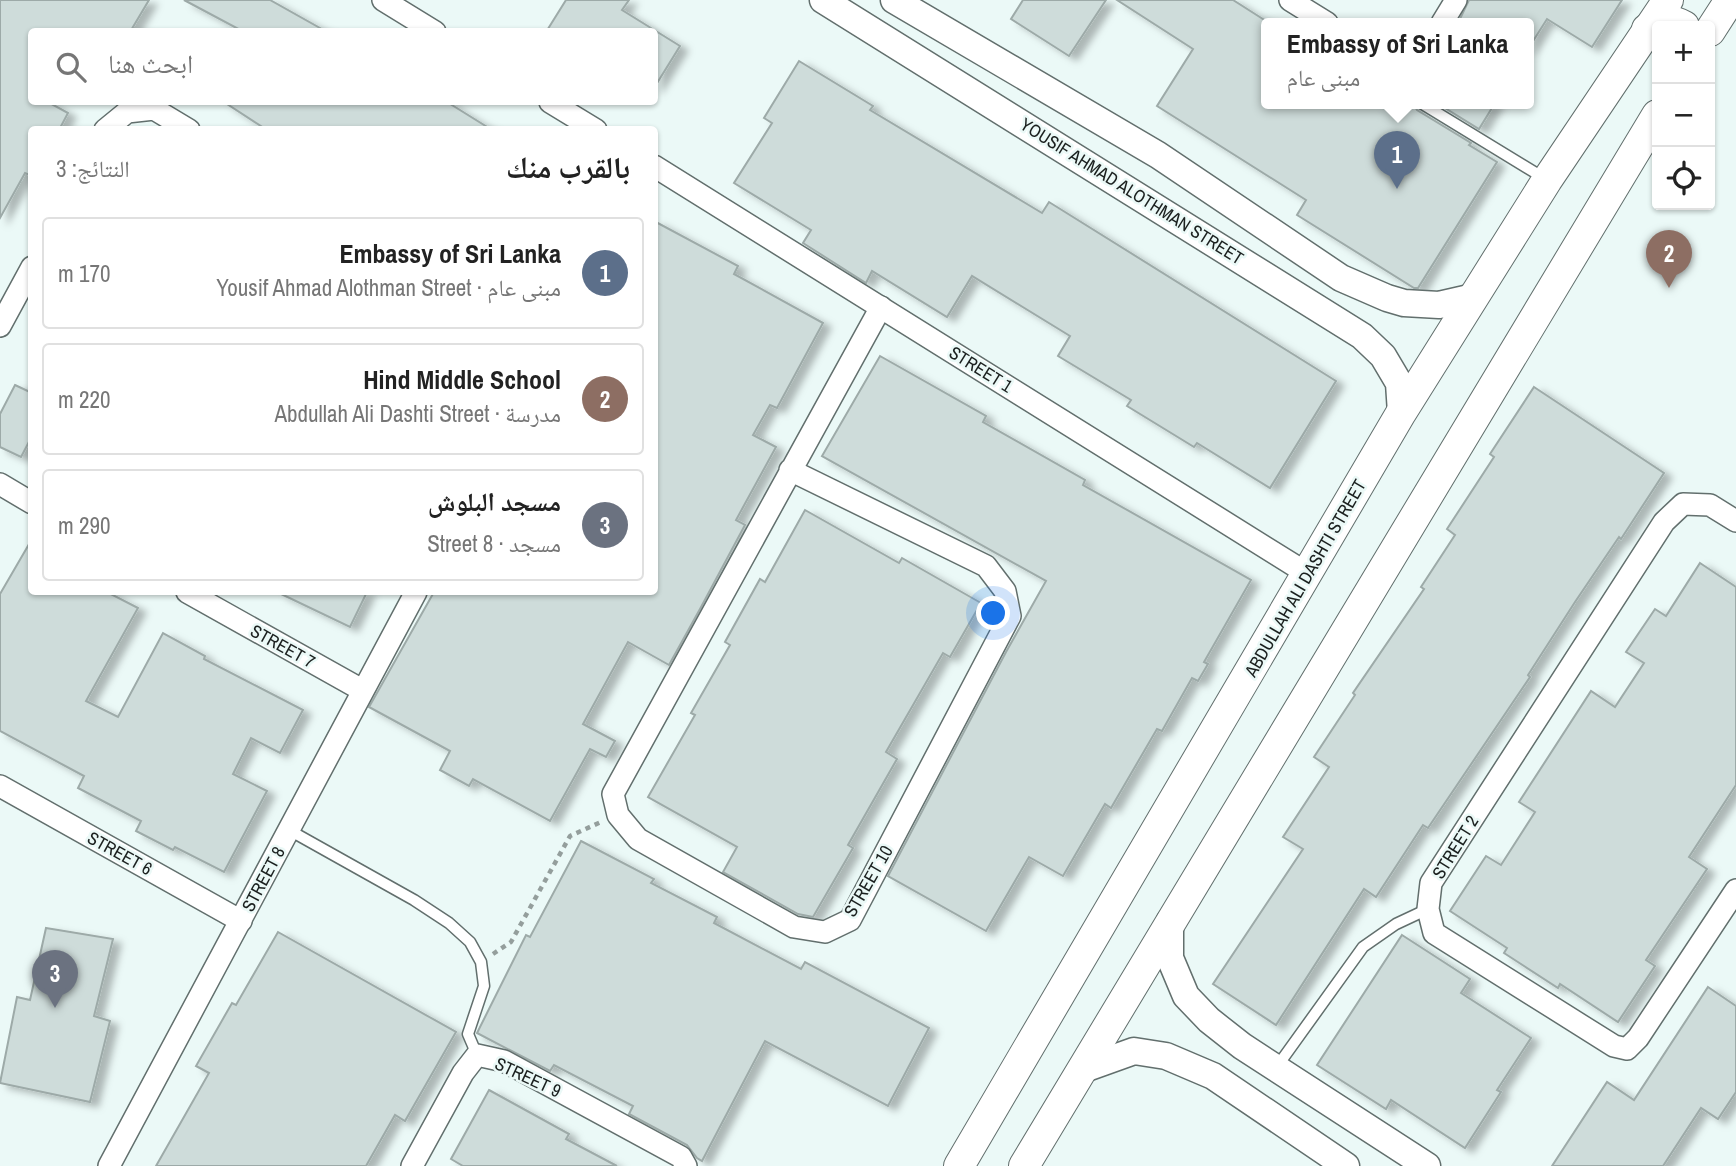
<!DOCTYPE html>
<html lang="ar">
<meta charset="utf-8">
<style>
:root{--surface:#fff;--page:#f6f6f6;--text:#222;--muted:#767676;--line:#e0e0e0;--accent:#d93025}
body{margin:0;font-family:"Archivo Narrow","Noto Naskh Arabic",sans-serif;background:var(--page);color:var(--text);direction:rtl}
.controls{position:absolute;right:21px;top:21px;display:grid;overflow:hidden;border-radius:7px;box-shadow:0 2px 5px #0004}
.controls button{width:63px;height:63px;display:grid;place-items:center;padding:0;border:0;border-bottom:2px solid var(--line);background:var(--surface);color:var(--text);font:35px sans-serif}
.you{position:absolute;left:994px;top:614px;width:24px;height:24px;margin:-18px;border:5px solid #fff;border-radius:50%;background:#1a73e8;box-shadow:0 0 0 10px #1a73e833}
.badge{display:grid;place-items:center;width:46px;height:46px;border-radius:50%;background:var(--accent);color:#fff;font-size:23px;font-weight:700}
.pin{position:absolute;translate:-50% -58px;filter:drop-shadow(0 2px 4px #0008)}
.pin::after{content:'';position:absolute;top:37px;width:24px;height:21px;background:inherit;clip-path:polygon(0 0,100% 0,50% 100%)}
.popup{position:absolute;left:1261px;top:18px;width:273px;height:91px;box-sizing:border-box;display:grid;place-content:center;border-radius:7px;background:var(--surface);filter:drop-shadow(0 2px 5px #0005);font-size:23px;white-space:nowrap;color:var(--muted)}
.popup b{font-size:26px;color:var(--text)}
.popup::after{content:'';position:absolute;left:50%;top:100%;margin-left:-14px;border:14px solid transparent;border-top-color:var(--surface)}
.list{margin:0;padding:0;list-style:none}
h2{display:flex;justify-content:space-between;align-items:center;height:91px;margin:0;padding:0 28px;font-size:30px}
h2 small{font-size:23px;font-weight:400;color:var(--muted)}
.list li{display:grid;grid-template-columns:46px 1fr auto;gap:21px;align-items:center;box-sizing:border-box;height:112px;margin:0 14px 14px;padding:0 14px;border:2px solid var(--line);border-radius:7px}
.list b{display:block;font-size:26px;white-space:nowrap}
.list p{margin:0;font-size:23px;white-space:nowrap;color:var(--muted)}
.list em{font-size:23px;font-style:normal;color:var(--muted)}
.icon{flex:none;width:38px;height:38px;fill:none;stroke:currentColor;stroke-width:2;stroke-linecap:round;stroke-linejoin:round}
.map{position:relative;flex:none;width:1736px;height:1166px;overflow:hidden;direction:ltr}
.search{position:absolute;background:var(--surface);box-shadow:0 2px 5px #0004;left:28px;top:28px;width:630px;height:77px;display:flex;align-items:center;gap:18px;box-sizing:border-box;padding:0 24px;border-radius:7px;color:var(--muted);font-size:26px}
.panel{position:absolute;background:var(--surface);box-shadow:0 2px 5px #0004;left:28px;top:126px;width:630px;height:469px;border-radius:7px;direction:rtl}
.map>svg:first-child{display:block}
.building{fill:#cedcda;stroke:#9daaa8;stroke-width:2;filter:url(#shadow)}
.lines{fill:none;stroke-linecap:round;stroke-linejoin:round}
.service-casing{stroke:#626f6d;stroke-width:13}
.minor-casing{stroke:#626f6d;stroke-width:24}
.tertiary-casing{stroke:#626f6d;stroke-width:29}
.secondary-casing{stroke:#626f6d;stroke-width:32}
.path{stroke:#949e9c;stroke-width:4.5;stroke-dasharray:5 5;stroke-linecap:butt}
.service{stroke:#fff;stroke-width:10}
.minor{stroke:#fff;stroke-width:21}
.tertiary{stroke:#fff;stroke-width:26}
.secondary{stroke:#fff;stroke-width:30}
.labels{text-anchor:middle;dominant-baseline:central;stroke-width:5;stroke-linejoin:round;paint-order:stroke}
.street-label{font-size:18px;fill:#1b201f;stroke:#ebf9f7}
</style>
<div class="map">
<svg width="1736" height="1166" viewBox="0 0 1736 1166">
<defs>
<filter id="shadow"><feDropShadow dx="8" dy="4.5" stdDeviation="3.5" flood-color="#0004"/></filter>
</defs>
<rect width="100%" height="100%" fill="#ebf9f7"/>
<g class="building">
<polygon points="0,0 149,0 130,32 32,32 32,102 48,102 68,113 59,130 32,130 32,176 25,173 0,218"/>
<polygon points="184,0 270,0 327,32 244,32"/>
<polygon points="566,0 629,0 622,10 680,46 654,88 654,32 546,32"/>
<polygon points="1023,0 1106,0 1069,56 1011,19"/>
<polygon points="1117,0 1233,0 1266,21 1266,103 1413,103 1417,110 1471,143 1469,145 1497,162 1418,288 1414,288 1297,215 1306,200 1157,106 1193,49"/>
<polygon points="1469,0 1622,0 1592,47 1547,19 1528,49 1528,23 1458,23"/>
<polygon points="799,61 873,106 870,110 1042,213 1049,202 1336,381 1270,488 1197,443 1194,447 1127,406 1131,400 1058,356 1070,336 972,276 947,317 872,271 866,283 803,243 811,230 734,183 772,123 764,118"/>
<polygon points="224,102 447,102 492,130 267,130"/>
<polygon points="1437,103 1495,103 1479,129"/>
<polygon points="654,221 738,266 734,274 823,323 777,408 770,405 753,435 776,447 736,520 745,525 700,609 669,665 628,642 583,724 615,741 606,757 590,749 550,821 473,779 469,786 440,770 450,751 369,707 434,592 654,592"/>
<polygon points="880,356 986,416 983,422 1085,480 1083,485 1251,580 1204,662 1208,664 1198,681 1192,678 1162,731 1157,729 1111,808 1105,804 1063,876 1029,857 986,931 888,876 1006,652 1046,581 822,456"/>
<polygon points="15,385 32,393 32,436 21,457 0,447 0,414"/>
<polygon points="1534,387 1664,473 1621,539 1619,537 1575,602 1528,675 1530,677 1428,828 1423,825 1376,897 1364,889 1276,1025 1213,984 1303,849 1283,837 1329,767 1314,757 1355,695 1353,693 1424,589 1421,587 1455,535 1447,529 1494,457 1490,454"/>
<polygon points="805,510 899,563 902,558 981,603 950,657 943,653 886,752 897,759 848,845 853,848 813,917 798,914 723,872 737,847 648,797 695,715 691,713 730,645 725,642 760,579 765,582"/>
<polygon points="32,539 32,592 107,592 138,608 86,701 118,717 163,633 205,656 204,659 303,710 280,753 251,738 233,774 267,791 224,872 175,847 173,850 136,831 141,821 78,788 84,776 0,731 0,594"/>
<polygon points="1700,563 1736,587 1736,785 1689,857 1707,869 1646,960 1655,966 1618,1022 1560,984 1558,988 1504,953 1507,948 1450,911 1486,856 1501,865 1535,812 1519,802 1591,691 1615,707 1644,663 1626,652 1655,609 1666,616"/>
<polygon points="277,592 367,592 350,627"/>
<polygon points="581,841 654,879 651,883 717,917 714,923 801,969 805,962 929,1028 888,1106 765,1041 702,1161 697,1158 687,1145 629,1114 633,1106 554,1065 550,1071 477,1033 526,935 530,937"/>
<polygon points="46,928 113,939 94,1016 110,1021 90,1102 0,1083 17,997 30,1000"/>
<polygon points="278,932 456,1032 405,1121 395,1115 366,1166 156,1166 209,1073 196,1066 232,1003 236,1005"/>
<polygon points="1402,935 1470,979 1461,993 1531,1038 1497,1090 1501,1092 1465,1148 1391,1100 1386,1109 1317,1065"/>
<polygon points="1708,987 1736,1006 1736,1092 1718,1119 1701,1108 1663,1166 1552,1166 1607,1082 1634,1100"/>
<polygon points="489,1090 569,1134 566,1139 617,1166 463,1166 451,1159"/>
</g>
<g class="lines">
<g class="service-casing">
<g id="service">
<polyline points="1421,103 1544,178"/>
<polyline points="289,830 414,900 449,923 470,942 481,962 484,986 468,1034 477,1055"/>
<polyline points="1276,1068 1363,947 1396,924 1428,909"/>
</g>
</g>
<g class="minor-casing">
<g id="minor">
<polyline points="383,0 435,32"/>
<polyline points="1290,0 1327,23"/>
<polyline points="1442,23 1456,0"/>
<polyline points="550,102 596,130"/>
<polyline points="105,130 127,112 154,109 189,130"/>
<polyline points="654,166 1308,574"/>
<polyline points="0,326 32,267"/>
<polyline points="790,470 986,566 1005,591 1010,616 850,920 825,932 794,927 638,839 618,815 613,794 881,307"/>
<polyline points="0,484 32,503"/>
<polyline points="1736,521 1710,505 1683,504 1664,522 1431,883 1428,909 1434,933 1614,1046 1627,1049 1638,1038 1736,890"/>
<polyline points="187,592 362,690"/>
<polyline points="0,786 241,921"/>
<polyline points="109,1166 416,592"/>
<polyline points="412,1166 463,1073 477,1055 504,1061 681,1157 686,1166"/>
</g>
</g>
<g class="tertiary-casing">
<g id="tertiary">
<polyline points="823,0 1362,336 1383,356 1399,383 1401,413"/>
<polyline points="894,0 1158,155 1341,278 1387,298 1404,303 1439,305 1474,297"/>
<polyline points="1170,921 1170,958 1186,996 1209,1020 1242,1046 1427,1166"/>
<polyline points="1081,1070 1134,1051 1166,1056 1213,1076 1346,1166"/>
</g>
</g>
<g class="secondary-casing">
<g id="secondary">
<path d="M 1647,29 C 1660,20 1670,18 1684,26"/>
<polyline points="1710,31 1730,0"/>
<polyline points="959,1166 1401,413 1547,180 1668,0"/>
<polyline points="1024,1166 1657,115"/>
</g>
</g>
<polyline class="path" points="493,954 511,942 570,836 601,822"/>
<use href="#service" class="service"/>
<use href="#minor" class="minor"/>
<use href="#tertiary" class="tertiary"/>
<use href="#secondary" class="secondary"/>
</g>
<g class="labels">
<g class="street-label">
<text transform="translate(1132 191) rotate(32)">YOUSIF AHMAD ALOTHMAN STREET</text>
<text transform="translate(981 369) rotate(32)">STREET 1</text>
<text transform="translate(1305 578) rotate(-60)">ABDULLAH ALI DASHTI STREET</text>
<text transform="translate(283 646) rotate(29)">STREET 7</text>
<text transform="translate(1455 847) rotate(-58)">STREET 2</text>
<text transform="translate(120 853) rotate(29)">STREET 6</text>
<text transform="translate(263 879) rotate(-62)">STREET 8</text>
<text transform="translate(868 881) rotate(-60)">STREET 10</text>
<text transform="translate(528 1077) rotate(25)">STREET 9</text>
</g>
</g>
</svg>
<div class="controls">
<button>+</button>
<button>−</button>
<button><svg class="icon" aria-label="locate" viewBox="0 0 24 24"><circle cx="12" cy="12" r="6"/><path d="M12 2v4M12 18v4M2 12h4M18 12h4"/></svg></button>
</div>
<div class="you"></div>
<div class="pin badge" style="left:1397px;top:189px;background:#5c6f8a">1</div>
<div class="popup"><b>Embassy of Sri Lanka</b>مبنى عام</div>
<div class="pin badge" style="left:1669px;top:288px;background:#8d6e63">2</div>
<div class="pin badge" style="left:55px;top:1008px;background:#6b7280">3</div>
<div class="search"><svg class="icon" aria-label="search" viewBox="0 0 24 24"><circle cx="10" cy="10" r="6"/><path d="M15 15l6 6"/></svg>ابحث هنا</div>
<section class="panel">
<h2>بالقرب منك<small>النتائج: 3</small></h2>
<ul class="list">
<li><span class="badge" style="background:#5c6f8a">1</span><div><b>Embassy of Sri Lanka</b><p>مبنى عام · Yousif Ahmad Alothman Street</p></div><em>170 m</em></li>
<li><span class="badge" style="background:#8d6e63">2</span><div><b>Hind Middle School</b><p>مدرسة · Abdullah Ali Dashti Street</p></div><em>220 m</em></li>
<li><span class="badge" style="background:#6b7280">3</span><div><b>مسجد البلوش</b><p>مسجد · Street 8</p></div><em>290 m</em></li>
</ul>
</section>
</div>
